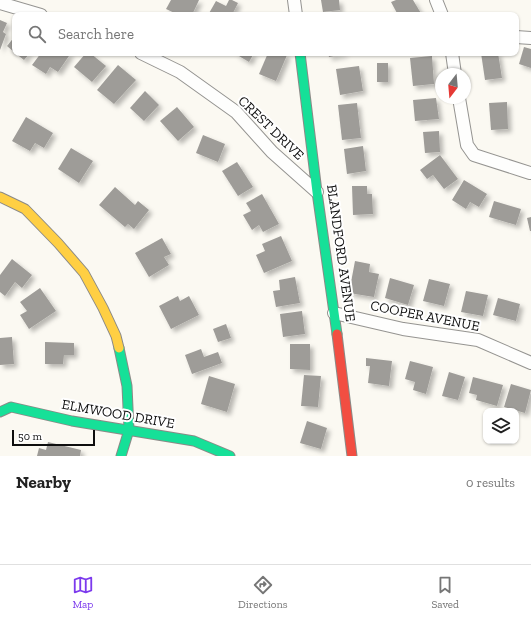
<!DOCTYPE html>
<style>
:root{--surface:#fff;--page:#f6f6f6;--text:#222;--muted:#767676;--line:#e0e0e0;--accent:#7c3aed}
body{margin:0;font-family:"Zilla Slab",serif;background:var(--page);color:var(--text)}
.controls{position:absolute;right:12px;bottom:12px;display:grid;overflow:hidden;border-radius:8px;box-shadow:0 1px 3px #0004}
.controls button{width:36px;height:36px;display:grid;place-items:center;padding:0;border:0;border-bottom:1px solid var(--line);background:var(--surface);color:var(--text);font:20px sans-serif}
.compass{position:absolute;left:435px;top:68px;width:36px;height:36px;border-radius:50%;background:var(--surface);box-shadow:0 1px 3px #0004;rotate:196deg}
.scale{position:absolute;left:12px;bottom:10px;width:83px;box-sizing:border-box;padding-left:4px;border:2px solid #0e0e0e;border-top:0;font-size:11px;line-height:14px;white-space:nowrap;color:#0e0e0e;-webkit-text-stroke:3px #fff;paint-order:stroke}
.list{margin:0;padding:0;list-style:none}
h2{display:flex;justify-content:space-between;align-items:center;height:52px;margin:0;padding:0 16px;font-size:17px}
h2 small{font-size:13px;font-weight:400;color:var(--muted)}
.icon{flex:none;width:22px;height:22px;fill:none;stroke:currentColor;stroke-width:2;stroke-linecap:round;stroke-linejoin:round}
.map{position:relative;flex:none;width:531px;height:456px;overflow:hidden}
.search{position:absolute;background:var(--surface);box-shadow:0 1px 3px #0004;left:12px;right:12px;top:12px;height:44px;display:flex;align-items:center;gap:10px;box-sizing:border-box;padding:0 14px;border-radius:8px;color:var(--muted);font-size:15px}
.sheet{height:108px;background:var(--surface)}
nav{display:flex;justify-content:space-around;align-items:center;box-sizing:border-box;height:56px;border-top:1px solid var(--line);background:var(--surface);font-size:11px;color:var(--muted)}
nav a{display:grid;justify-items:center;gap:2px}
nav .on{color:var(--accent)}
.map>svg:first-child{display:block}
.building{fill:#9e9c98;filter:url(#shadow)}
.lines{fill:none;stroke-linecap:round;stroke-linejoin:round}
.street-casing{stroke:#959491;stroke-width:14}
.fast-casing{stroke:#8b8a87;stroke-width:11}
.slow-casing{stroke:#8b8a87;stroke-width:11}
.jam-casing{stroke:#8b8a87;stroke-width:11}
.street{stroke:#fefefd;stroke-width:12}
.fast{stroke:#16e098;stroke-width:9}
.slow{stroke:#ffcf43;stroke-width:9}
.jam{stroke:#f24e42;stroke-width:9}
.labels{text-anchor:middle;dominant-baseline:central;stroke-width:4;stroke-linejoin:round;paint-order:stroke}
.street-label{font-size:14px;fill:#0e0e0e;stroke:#fff}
</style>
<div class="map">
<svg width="531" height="456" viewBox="0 0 531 456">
<defs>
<filter id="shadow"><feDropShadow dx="3.5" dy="3.5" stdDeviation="2" flood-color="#0004"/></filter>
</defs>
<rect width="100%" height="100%" fill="#fbf9f2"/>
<g class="building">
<polygon points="171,0 199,0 192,15 179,15 166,9"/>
<polygon points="229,0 232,0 238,3 232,15 208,15 216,1 226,6"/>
<polygon points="321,0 339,0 340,10 323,12"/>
<polygon points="396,0 413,0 422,15 398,15 391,2"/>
<polygon points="0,20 7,23 3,32 6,34 0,50"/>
<polygon points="15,36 15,53 7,46"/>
<polygon points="524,47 531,49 531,68 519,64"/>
<polygon points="15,53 30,53 24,60"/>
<polygon points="41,53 71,53 58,72 50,67 46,74 32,65"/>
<polygon points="86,53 90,53 106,66 92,82 74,67"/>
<polygon points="234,53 254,53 249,62"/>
<polygon points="268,53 284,53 287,55 276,81 259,74"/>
<polygon points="328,53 345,53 345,54 329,57"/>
<polygon points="481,53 498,53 502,78 485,80"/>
<polygon points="432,56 434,84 413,86 410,58"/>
<rect x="377" y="63" width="11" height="19"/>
<polygon points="118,65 136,80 114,104 97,90"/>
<polygon points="359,66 363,91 340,95 336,69"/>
<polygon points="145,91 159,105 144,121 130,108"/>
<polygon points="436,98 439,119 415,121 413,100"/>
<polygon points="507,102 508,129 491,130 489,103"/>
<polygon points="357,103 361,138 342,140 338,105"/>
<polygon points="177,107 194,127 178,141 160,121"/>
<polygon points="26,117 53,133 44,148 35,143 30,151 12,141"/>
<polygon points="439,131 440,152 425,153 423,132"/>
<polygon points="203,135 225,144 218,162 196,153"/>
<polygon points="363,146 366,171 347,174 344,149"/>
<polygon points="71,148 93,161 79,183 58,169"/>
<polygon points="440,155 458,179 444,189 433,175 427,179 420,170"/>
<polygon points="237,162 253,187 238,196 222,171"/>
<polygon points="464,180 487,194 479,207 470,202 466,209 452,200"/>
<polygon points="352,186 367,186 367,194 372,194 373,214 353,215"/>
<polygon points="115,187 135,205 138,201 149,210 134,229 128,224 125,227 99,205"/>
<polygon points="262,194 279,224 263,232 259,225 252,230 243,215 251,211 246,203"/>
<polygon points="494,201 521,209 516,225 489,217"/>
<polygon points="531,217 531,231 530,231 527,218"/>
<polygon points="281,236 292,261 264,273 256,255 265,251 262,244"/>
<polygon points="162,238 171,254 164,257 169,265 149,277 135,253"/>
<polygon points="12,259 32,275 22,288 15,282 5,296 0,292 0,275"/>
<polygon points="355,261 370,264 369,272 379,274 374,297 349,293"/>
<polygon points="295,277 300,303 276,307 273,291 280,290 279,280"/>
<polygon points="390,278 414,285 408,305 385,298"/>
<polygon points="429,279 450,284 444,306 423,301"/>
<polygon points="40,288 56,311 29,329 20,315 27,311 20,302"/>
<polygon points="466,291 488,295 483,316 461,312"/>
<polygon points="178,296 180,301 189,296 199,315 171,329 159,306"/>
<polygon points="498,298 520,304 516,321 493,315"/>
<polygon points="302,311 305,334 283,337 280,314"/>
<polygon points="226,324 231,338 218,342 213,329"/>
<polygon points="12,337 14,364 0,365 0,338"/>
<polygon points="45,342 74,343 74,355 64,355 63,364 45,364"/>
<polygon points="290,344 310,344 310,370 290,369"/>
<polygon points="201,349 204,357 218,352 222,363 192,374 185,355"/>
<polygon points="366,358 392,361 389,386 368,383 370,366 366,366"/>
<polygon points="410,361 433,367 426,394 413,390 415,382 405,379"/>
<polygon points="449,372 465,377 458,400 442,396"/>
<polygon points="304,375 321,376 318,407 301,406"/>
<polygon points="209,376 235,384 227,412 201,404"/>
<polygon points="473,377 503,385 497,406 476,400 477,395 469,393"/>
<polygon points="511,384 531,390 525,413 504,407"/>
<polygon points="307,421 327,428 321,449 300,443"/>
<polygon points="48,442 81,450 80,456 37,456 39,448 46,450"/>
</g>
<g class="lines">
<g class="street-casing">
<g id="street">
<polyline points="294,0 296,15"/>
<polyline points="436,0 442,15"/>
<polyline points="0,3 41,15"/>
<polyline points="516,37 531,38"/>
<polyline points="141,53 180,72 236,112 272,152 317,192"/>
<polyline points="452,53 455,74"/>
<polyline points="459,98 467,145 474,155 530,173"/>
<polyline points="334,313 403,329 478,340 531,363"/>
</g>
</g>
<g class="fast-casing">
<g id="fast">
<polyline points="300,53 317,192 337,334"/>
<polyline points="119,348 127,386 129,430 121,456"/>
<polyline points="0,412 11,407 72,421 194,441 230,456"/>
</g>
</g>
<g class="slow-casing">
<polyline id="slow" points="0,197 25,209 58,243 84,273 103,308 116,336 119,348"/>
</g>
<g class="jam-casing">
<polyline id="jam" points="337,334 352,456"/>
</g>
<use href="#street" class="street"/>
<use href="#fast" class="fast"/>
<use href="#slow" class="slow"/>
<use href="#jam" class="jam"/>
</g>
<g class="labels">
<g class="street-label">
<text transform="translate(271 128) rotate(44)">CREST DRIVE</text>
<text transform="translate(341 253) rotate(82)">BLANDFORD AVENUE</text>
<text transform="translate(425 316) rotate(11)">COOPER AVENUE</text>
<text transform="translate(118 414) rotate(10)">ELMWOOD DRIVE</text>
</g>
</g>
</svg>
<div class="controls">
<button><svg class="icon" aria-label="layers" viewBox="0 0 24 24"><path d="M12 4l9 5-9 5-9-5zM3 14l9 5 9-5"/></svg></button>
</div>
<svg class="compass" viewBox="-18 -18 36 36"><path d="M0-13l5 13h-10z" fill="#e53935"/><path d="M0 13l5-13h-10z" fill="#767676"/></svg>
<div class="scale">50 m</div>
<div class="search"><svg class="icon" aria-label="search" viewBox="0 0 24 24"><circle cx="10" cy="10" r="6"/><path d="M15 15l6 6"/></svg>Search here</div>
</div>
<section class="sheet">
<h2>Nearby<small>0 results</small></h2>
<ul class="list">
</ul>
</section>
<nav>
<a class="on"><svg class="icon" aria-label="map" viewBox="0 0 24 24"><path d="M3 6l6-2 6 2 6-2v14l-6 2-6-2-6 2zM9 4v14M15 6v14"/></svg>Map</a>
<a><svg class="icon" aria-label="directions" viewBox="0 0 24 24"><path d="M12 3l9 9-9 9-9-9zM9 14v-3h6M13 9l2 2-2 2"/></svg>Directions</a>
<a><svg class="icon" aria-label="saved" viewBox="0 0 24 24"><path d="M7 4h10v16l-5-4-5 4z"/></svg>Saved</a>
</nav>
